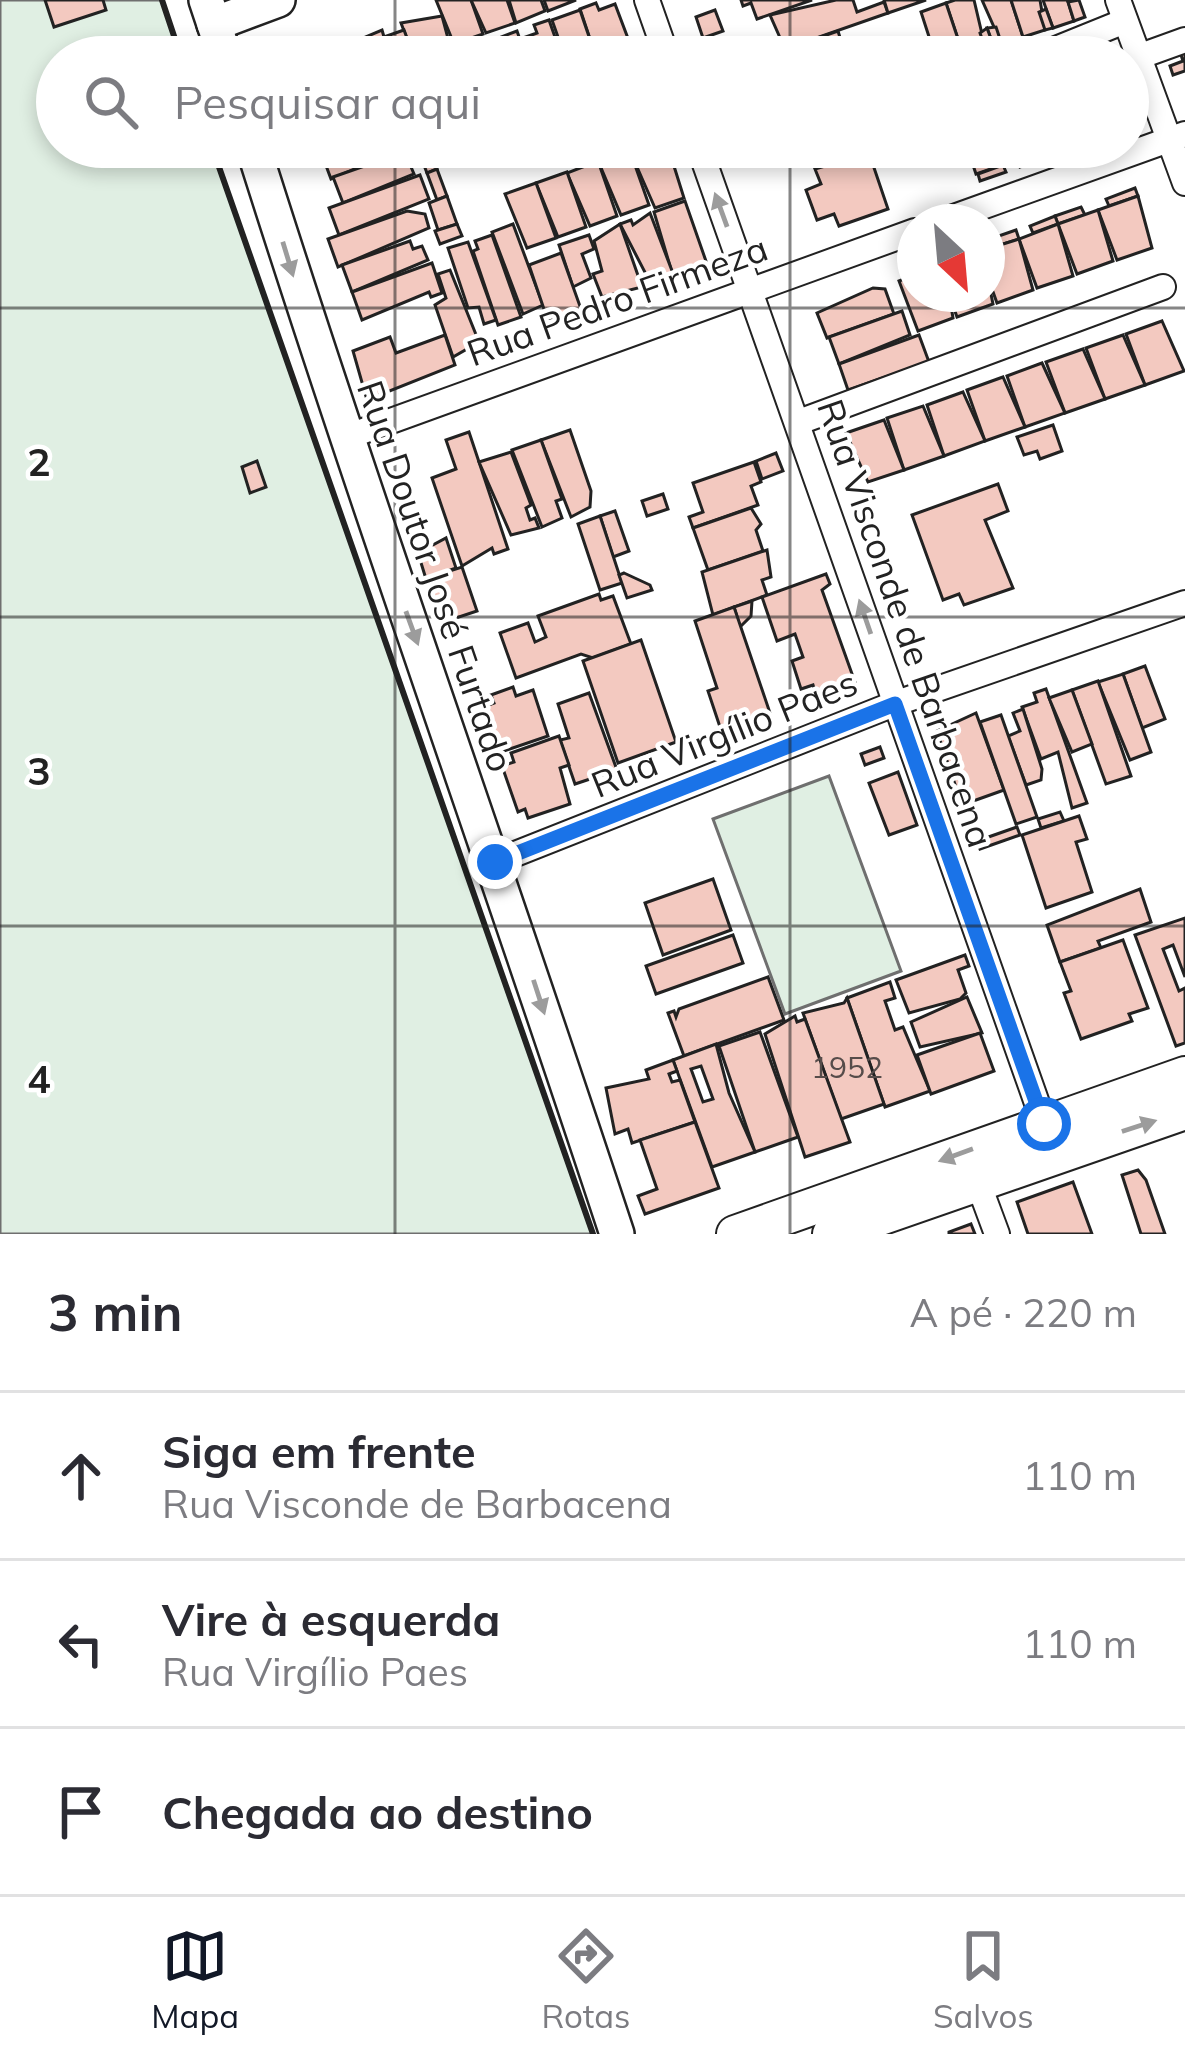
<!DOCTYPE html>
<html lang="pt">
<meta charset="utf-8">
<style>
:root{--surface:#fff;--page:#f2f2f3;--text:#2b2b33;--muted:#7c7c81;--line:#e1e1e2;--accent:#111827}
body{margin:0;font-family:Mulish,sans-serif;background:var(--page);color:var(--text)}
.compass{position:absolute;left:897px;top:204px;width:108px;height:108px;border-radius:50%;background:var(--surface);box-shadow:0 6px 18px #0003;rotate:154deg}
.stop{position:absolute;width:36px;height:36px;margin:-27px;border:9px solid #1a73e8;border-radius:50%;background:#fff}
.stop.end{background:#1a73e8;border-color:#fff;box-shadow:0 3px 12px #0008}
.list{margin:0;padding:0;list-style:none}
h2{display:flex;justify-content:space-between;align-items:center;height:156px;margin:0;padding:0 48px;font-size:51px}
h2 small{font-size:39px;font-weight:400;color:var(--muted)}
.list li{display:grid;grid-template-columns:78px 1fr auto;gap:36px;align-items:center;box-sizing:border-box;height:168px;padding:0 48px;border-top:3px solid var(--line)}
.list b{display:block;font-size:45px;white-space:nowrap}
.list p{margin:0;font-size:39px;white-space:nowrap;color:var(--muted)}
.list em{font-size:39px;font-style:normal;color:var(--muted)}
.icon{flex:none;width:66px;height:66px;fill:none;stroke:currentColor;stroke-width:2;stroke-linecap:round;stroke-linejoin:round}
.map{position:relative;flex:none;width:1185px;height:1234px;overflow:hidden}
.search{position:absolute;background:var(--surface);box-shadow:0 6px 18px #0003;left:36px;right:36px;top:36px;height:132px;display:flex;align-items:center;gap:30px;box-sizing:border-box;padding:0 42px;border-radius:66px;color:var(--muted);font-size:45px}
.sheet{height:660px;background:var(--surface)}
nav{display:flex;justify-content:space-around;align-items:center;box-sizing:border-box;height:168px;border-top:3px solid var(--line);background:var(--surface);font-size:33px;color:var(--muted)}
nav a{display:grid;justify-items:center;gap:6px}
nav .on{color:var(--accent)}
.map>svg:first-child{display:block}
.green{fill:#e0efe3;stroke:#6f6f6f;stroke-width:3}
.building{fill:#f3c9c0;stroke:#222;stroke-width:3;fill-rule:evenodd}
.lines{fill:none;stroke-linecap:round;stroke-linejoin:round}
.street-casing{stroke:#222;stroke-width:28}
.secondary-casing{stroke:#222;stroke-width:38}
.primary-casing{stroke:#222;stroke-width:40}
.street{stroke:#fff;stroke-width:24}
.secondary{stroke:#fff;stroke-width:33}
.primary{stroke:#fff;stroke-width:36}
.wall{stroke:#222;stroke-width:6}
.oneway{fill:#9c9c9c}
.route{stroke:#1a73e8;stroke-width:15}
.grid{fill:none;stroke:#222;stroke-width:3;stroke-opacity:0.55}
.labels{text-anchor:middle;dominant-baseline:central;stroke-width:9;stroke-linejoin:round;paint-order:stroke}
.number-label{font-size:30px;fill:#564c4a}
.street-label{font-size:36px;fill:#222;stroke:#fff}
.grid-label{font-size:39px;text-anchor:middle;font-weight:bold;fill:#222;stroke:#fff;stroke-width:9;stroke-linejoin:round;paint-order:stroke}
</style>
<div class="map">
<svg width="1185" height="1234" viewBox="0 0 1185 1234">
<rect width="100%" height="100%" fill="#fff"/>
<g class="green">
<polygon points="0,0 162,0 181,57 57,57 57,147 212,147 593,1234 0,1234"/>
<polygon points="829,776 901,971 785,1014 713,819"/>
</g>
<g class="building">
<polygon points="45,0 103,0 106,10 54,27"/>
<polygon points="436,0 471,0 483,34 454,44"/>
<polygon points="471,0 507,0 515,23 486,33"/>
<polygon points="509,0 541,0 545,11 516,23"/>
<polygon points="544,0 576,0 548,11"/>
<polygon points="741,0 812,0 757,19 751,3 743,6"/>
<polygon points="836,0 853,0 857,12 884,2 888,13 785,49 770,15"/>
<polygon points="884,0 926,0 888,13"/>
<polygon points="955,0 974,0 986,51 964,57 946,3"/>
<polygon points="982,0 1011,0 1023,37 1002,45"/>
<polygon points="1011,0 1040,0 1045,30 1023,37"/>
<polygon points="1043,0 1073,0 1068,2 1074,21 1053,28"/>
<polygon points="1079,0 1085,17 1074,21 1068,2"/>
<polygon points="596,3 599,10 615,4 635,57 596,57 580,9"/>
<polygon points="946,3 964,57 941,57 932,46 921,12"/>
<polygon points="1046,9 1053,28 1045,30 1039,12"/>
<polygon points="580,10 583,19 596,57 565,57 552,20"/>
<polygon points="715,10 723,31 703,38 696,17"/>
<polygon points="442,16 453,57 412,52 401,23"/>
<polygon points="549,20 562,57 530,57 523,38 537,33 534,25"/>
<polygon points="996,27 1002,45 994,47 987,28"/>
<polygon points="987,28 994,47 986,50 980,33"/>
<polygon points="382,30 384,37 404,30 414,57 370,57 363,38"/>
<polygon points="517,31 526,57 495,57 492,49 504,44 501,37"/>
<polygon points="838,31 841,41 816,52 812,40"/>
<polygon points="487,44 492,57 461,57 459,53"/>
<polygon points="791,47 794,55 805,57 762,57"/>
<polygon points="1185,51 1185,71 1173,75 1170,66 1183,61 1180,52"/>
<polygon points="334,147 408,147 331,179 321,152"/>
<polygon points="417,147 430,147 437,169 427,173"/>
<polygon points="668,147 684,198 655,208 630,151"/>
<polygon points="787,147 821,147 790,158"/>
<polygon points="967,147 997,147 1003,165 976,174"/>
<polygon points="997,147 1008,147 1014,162 1004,166"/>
<polygon points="1013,147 1042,147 1044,151 1018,160"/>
<polygon points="630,151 649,205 621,215 599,163"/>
<polygon points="1044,151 1046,157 1020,167 1018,160"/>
<polygon points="869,153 888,209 839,226 834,214 817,220 806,190 821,184 815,169"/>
<polygon points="396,155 399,163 408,160 414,174 343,203 333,177"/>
<polygon points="598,161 617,216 590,226 567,173"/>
<polygon points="1003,165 1006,172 980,181 978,174"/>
<polygon points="437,169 447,196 437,200 427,173"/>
<polygon points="567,172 586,227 558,237 536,183"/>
<polygon points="420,175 429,199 339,235 329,208"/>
<polygon points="536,183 556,238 527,248 505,194"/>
<polygon points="1135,188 1138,196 1109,206 1106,199"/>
<polygon points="447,196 457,224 438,230 429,203"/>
<polygon points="1138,196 1152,248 1117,260 1098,210"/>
<polygon points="685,201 707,264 673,276 654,212"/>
<polygon points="1081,207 1085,215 1058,224 1055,216"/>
<polygon points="1098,210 1113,261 1077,274 1058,224"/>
<polygon points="407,211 425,214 429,228 338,267 328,239"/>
<polygon points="650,213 674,276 651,284 620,224 631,220 633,225"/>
<polygon points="1055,216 1058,224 1033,233 1030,226"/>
<polygon points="457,224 462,236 440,244 435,231"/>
<polygon points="513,224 543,305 523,314 492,232"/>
<polygon points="620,224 642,287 602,297 593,274 602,271 594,241"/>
<polygon points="1058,224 1073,276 1037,288 1019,239"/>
<polygon points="1016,230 1019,239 987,249 987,240"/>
<polygon points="492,235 521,317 498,325 473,251 478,249 475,241"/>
<polygon points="589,235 594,249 582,254 591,278 573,287 559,245"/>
<polygon points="1019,239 1033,290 997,303 987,275 987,249"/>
<polygon points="410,241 413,249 422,246 428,260 352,292 342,265"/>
<polygon points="468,242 496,320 484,324 479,307 468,308 448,248"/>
<polygon points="561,253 581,309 548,321 529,265"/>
<polygon points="432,263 442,293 431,297 429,292 362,320 352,292"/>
<polygon points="450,270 479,342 453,357 435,305 446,298 438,274"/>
<polygon points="915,275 915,294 949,294 953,318 918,331 899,281"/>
<polygon points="987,275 993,304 957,317 949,294 987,294"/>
<polygon points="873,288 885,289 894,314 827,338 817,313"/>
<polygon points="902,311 910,335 839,364 829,337"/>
<polygon points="1162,321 1184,371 1145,385 1126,334"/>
<polygon points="445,335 455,365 367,400 353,351 390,337 396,353"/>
<polygon points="919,335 929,362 848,390 839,364"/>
<polygon points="1123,335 1145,385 1105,399 1086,348"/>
<polygon points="1083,349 1105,399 1065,413 1046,362"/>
<polygon points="1042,363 1065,413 1025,427 1007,376"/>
<polygon points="1003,377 1025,427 985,441 967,390"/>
<polygon points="963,392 985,441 944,456 927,405"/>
<polygon points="923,406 944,456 904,470 887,418"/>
<polygon points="884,420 904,470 868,482 846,433"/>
<polygon points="1053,425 1062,451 1040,459 1037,451 1024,455 1017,437"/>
<polygon points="570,430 591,491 590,507 571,517 541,440"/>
<polygon points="469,432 508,549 494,554 492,548 462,566 432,478 456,469 446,440"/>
<polygon points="541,440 562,499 556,501 562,518 542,527 512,450"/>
<polygon points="511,452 531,505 526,508 530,520 535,518 539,528 511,535 479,462"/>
<polygon points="776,453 783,471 762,479 756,461"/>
<polygon points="257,461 266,487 250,493 242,467"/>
<polygon points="754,462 761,482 751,486 758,505 693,528 689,517 703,512 693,483"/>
<polygon points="998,484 1008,511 985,520 1013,588 964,605 959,594 943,600 912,515"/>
<polygon points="663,494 668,509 647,516 642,501"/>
<polygon points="751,508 761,524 756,530 763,551 708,570 693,528"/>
<polygon points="615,511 629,551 613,557 600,516"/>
<polygon points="600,516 622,583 600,590 578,524"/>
<polygon points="446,538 456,568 426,579 418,553"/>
<polygon points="767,550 771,577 762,580 767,595 713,615 702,572"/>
<polygon points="462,567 477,611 444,622 424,579"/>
<polygon points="624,573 650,585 652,590 627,598 619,575"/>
<polygon points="826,574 830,584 822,590 856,685 817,698 813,685 801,689 792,661 803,657 795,634 777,641 762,597"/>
<polygon points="599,594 601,600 613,596 631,644 593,658 581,654 516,678 500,633 528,623 535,642 546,637 538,616"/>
<polygon points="752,601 751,616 740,627 734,607"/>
<polygon points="734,607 770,713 721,730 708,691 717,688 695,621"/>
<polygon points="641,640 676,742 618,763 583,661"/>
<polygon points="1145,666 1165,719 1142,728 1123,674"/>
<polygon points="1123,674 1151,752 1130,760 1098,682"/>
<polygon points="1098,681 1131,776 1106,784 1072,690"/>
<polygon points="513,687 516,696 533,690 548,736 498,753 483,707 494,703 491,695"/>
<polygon points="1046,689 1087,803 1072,808 1058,752 1041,759 1022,707 1037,702 1034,693"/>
<polygon points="1072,690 1092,744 1072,752 1049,698"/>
<polygon points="589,693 617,770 575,784 560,740 569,738 558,704"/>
<polygon points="1023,709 1042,769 1041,780 1026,785 1008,736 1020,731 1013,713"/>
<polygon points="976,713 1004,790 962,805 937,731"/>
<polygon points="1001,715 1037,817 1016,824 980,722"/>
<polygon points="559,736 569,765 560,768 570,804 528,818 525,809 518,812 502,766 514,762 511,753"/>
<polygon points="880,747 884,758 865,765 861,754"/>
<polygon points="898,772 917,825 889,835 869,783"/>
<polygon points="1060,812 1064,821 1041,828 1038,819"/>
<polygon points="1079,816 1087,839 1076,842 1092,892 1046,908 1022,835"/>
<polygon points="1017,827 1020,835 980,849 977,841"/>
<polygon points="713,879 731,930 663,955 645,903"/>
<polygon points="1140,889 1151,922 1098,941 1101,948 1060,962 1047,925"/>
<polygon points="1185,918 1185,977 1173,945 1163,949 1179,991 1185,988 1185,1043 1176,1046 1135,935"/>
<polygon points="733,935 743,963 656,994 646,966"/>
<polygon points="1123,940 1148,1008 1129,1014 1132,1021 1081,1039 1064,993 1071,991 1060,962"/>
<polygon points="965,955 969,966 958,970 966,993 960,999 909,1013 896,980"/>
<polygon points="768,977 784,1020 684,1056 668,1013 674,1011 676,1017 679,1009"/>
<polygon points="890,982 895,998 885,1001 895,1030 903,1027 930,1091 885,1107 847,998"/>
<polygon points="967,997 982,1033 920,1047 911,1022"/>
<polygon points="847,998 884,1104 841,1119 803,1013 844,1003"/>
<polygon points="795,1016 797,1022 805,1019 850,1142 805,1157 765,1034"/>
<polygon points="760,1032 798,1137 755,1152 719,1046"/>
<polygon points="980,1033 994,1071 931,1094 917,1055"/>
<path d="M 716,1044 L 729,1093 L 755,1152 L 712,1167 L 673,1060 ZM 701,1066 L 713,1099 L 703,1102 L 691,1069 Z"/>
<polygon points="673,1060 677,1071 669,1074 672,1082 680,1080 695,1122 632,1143 628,1129 615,1134 606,1088 649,1079 646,1070"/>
<polygon points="695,1122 719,1188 645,1214 638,1196 657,1189 640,1140"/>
<polygon points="1138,1170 1146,1180 1165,1234 1141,1234 1122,1175"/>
<polygon points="1073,1182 1092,1234 1028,1234 1017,1202"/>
<polygon points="971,1224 975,1234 949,1234 949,1232"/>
</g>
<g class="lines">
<g class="street-casing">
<g id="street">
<polyline points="647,0 667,57"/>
<polyline points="1118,0 1185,183"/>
<polyline points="1036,57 1125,21"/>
<polyline points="1138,57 1185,40"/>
<polyline points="699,147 1044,1123"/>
<polyline points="940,222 1185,134"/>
<polyline points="799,422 1163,287"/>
<polyline points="344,438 915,231"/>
<polyline points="495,862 894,704 1185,603"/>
<polyline points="977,1180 997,1234"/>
</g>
</g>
<g class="secondary-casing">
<g id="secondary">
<polyline points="206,0 225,57"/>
<polyline points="214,24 278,0"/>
<path d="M 253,147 C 368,512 498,871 617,1234"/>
</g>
</g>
<g class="primary-casing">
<g id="primary">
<polyline points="735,1234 1185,1075"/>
<polyline points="831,1234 1185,1111"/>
</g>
</g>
<use href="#street" class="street"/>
<use href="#secondary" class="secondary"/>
<use href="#primary" class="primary"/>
<g class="wall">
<polyline points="162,0 181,57"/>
<polyline points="212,147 593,1234"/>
</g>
</g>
<defs><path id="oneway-solid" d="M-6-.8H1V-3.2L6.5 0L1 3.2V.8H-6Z" transform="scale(3)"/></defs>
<g class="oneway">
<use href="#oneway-solid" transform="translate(721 210) rotate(-110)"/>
<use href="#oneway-solid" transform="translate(288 259) rotate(73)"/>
<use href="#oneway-solid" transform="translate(865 617) rotate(-109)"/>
<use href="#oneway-solid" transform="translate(412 628) rotate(70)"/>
<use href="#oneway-solid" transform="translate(539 997) rotate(72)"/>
<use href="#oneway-solid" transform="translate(1139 1126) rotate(-18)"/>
<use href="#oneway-solid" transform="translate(956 1155) rotate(160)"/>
</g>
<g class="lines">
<polyline class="route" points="495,862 895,704 1044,1124"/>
</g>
<path class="grid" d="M 395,0 L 395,57M 790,0 L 790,57M 395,147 L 395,1234M 790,147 L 790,1234M 0,308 L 1185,308M 0,617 L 1185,617M 0,926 L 1185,926"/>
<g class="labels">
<g class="number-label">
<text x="847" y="1067">1952</text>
</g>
<g class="street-label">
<text transform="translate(617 300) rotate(-20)">Rua Pedro Firmeza</text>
<text transform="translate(436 576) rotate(71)">Rua Doutor José Furtado</text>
<text transform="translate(906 623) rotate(71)">Rua Visconde de Barbacena</text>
<text transform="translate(724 733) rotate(-22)">Rua Virgílio Paes</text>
</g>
</g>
<g class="grid-label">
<text x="39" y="476">2</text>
<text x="39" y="785">3</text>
<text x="39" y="1093">4</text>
</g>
</svg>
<svg class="compass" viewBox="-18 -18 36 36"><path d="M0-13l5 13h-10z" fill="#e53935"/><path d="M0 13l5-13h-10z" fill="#7c7c81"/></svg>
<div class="stop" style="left:1044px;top:1124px"></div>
<div class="stop end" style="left:495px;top:862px"></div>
<div class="search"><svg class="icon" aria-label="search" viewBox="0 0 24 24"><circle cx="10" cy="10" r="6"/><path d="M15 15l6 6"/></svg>Pesquisar aqui</div>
</div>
<section class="sheet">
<h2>3 min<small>A pé · 220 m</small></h2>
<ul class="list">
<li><svg class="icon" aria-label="ahead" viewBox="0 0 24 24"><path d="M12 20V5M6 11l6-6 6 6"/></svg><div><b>Siga em frente</b><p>Rua Visconde de Barbacena</p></div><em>110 m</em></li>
<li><svg class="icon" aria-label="left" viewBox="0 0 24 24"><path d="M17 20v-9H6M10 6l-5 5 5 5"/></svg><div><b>Vire à esquerda</b><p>Rua Virgílio Paes</p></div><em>110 m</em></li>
<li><svg class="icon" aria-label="arrive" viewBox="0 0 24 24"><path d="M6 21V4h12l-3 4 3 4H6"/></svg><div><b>Chegada ao destino</b></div></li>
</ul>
</section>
<nav>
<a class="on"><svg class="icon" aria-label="map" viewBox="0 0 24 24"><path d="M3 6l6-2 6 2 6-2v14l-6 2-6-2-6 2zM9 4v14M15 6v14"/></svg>Mapa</a>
<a><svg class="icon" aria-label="directions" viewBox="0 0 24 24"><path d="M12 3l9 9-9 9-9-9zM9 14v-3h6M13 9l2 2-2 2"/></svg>Rotas</a>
<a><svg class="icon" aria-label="saved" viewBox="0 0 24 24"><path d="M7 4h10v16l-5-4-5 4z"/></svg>Salvos</a>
</nav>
